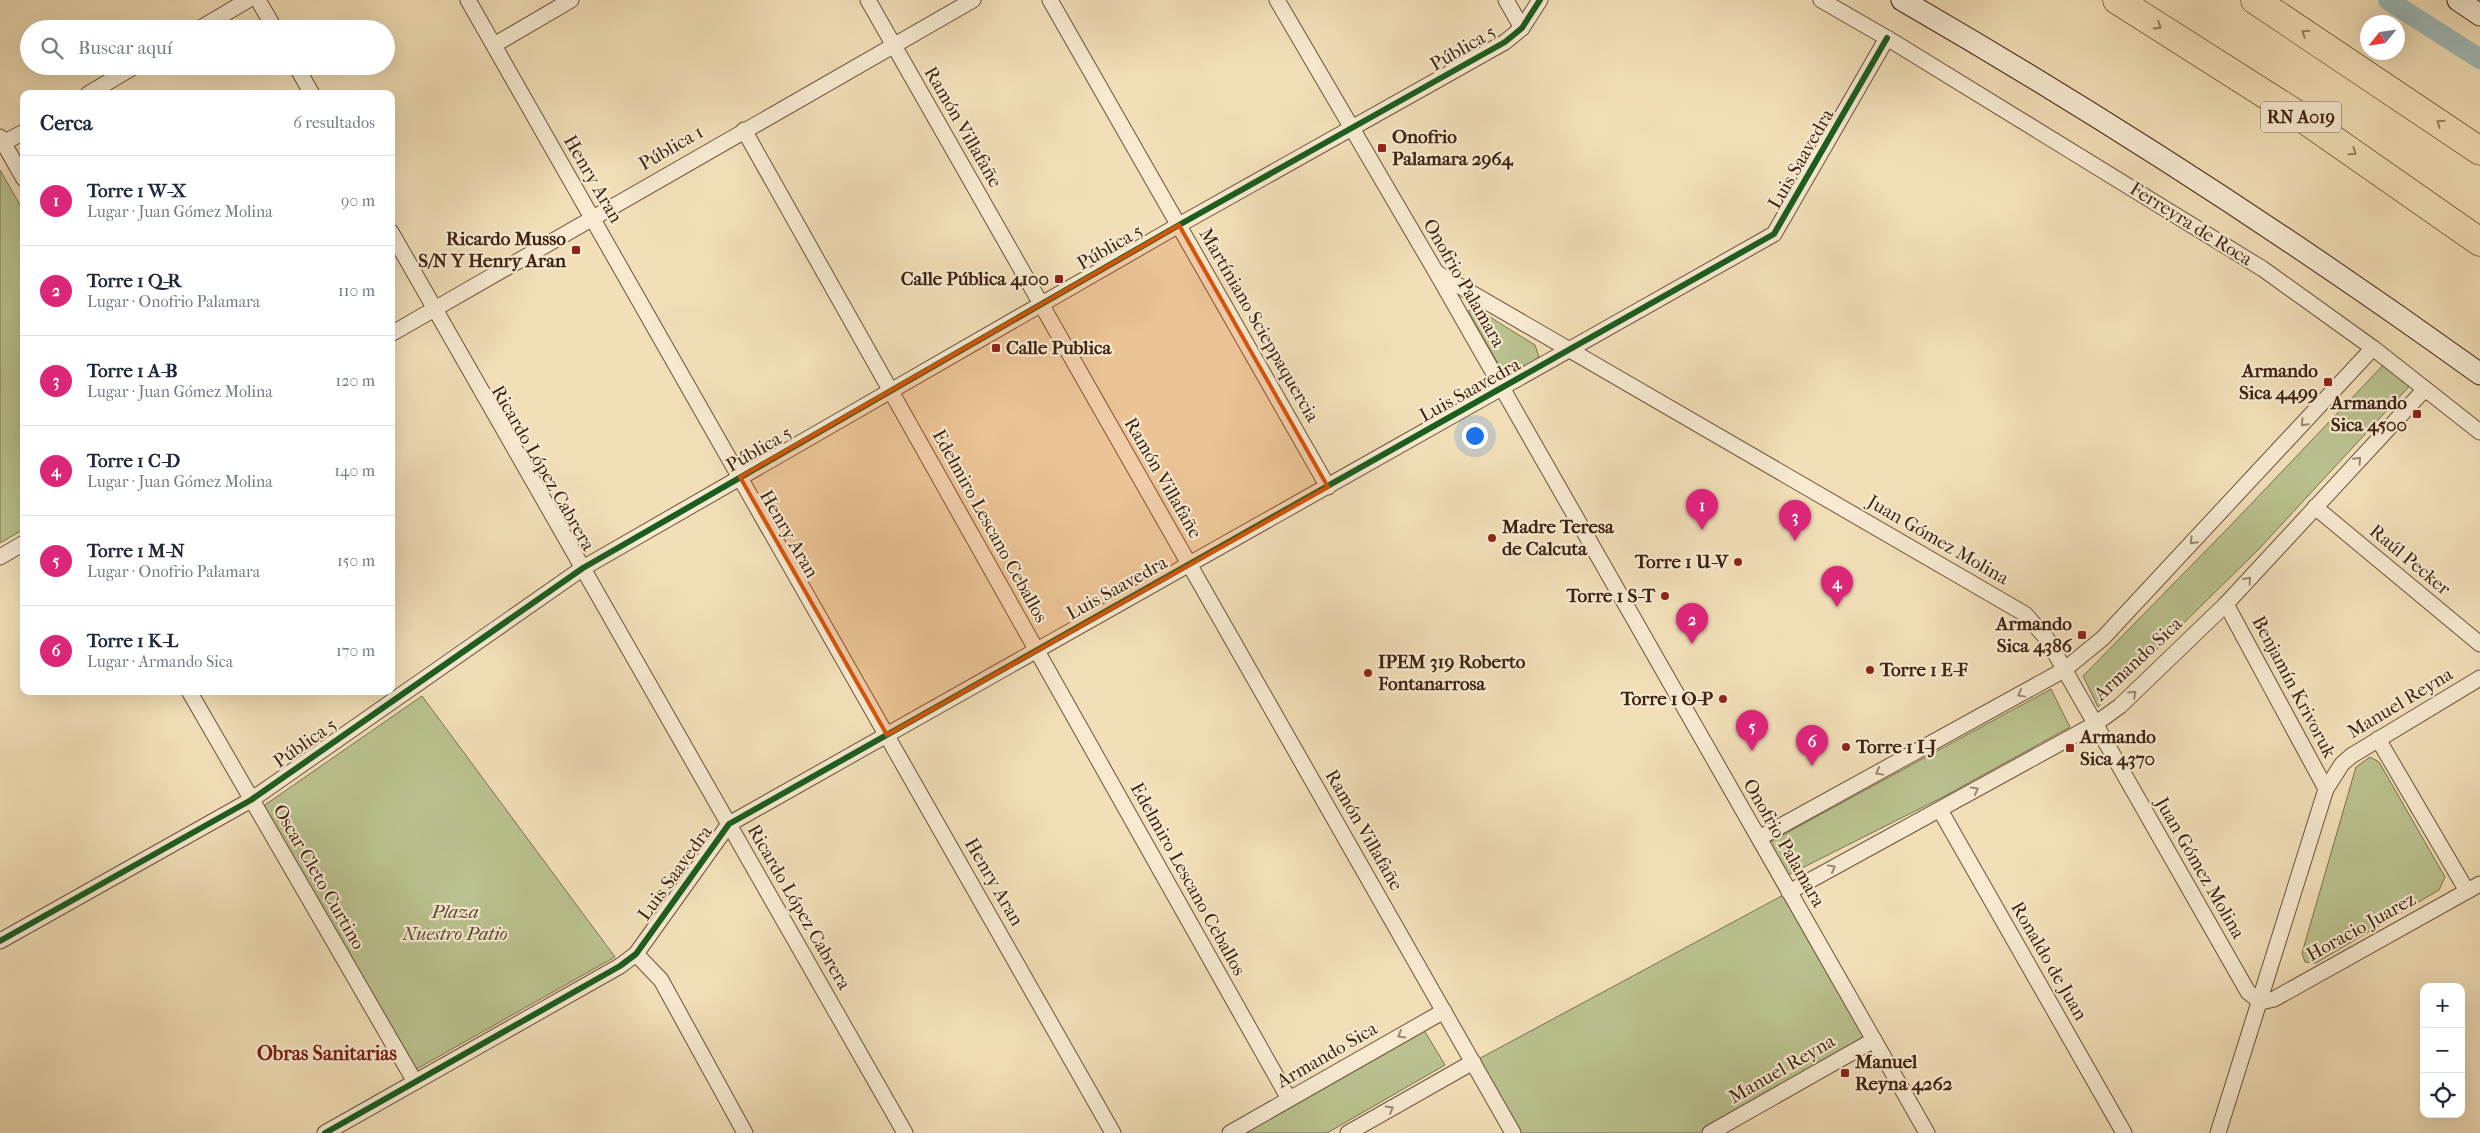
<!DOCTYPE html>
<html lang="es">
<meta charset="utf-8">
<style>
:root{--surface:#fff;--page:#f2f2f3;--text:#1f2937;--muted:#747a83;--line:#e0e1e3;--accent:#db2777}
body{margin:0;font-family:"IM FELL French Canon",serif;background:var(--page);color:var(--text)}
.controls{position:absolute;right:15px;bottom:15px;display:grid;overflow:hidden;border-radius:10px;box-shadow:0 5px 20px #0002}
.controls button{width:45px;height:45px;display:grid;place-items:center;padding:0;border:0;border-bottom:1px solid var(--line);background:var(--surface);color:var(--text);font:25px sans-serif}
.compass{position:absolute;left:2360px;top:15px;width:45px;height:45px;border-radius:50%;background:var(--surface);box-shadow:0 5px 20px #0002;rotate:240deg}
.you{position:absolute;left:1474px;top:435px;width:18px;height:18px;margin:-12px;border:4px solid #fff;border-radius:50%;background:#1a73e8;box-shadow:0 0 0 8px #1a73e833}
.badge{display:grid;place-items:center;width:32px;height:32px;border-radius:50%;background:var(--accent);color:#fff;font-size:16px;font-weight:700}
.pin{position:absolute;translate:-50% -41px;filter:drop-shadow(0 1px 2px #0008)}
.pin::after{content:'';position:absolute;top:26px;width:18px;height:15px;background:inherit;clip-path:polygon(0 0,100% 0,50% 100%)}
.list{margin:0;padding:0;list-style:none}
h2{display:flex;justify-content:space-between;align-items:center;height:65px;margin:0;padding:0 20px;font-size:21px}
h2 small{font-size:16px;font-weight:400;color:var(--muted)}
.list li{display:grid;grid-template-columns:32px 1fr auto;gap:15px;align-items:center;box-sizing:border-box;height:90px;padding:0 20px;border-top:1px solid var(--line)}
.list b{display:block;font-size:19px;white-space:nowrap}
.list p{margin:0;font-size:16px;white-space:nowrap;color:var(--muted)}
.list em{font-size:16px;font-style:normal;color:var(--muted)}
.icon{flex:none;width:28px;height:28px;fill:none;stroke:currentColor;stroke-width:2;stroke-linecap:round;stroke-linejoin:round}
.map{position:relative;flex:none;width:2480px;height:1133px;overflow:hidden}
.search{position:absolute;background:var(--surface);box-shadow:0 5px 20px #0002;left:20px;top:20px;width:375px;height:55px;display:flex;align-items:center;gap:12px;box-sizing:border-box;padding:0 18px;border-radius:28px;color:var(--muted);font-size:19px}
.panel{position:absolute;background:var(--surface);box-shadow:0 5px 20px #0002;left:20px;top:90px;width:375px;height:605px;border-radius:10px}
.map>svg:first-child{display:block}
.green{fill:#bac28f;stroke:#7c7250}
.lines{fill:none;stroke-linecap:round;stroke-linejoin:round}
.canal{stroke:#9ebab8;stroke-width:20}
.street-casing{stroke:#6c523b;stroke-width:17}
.secondary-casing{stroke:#3f2311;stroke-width:23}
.highway-casing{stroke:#3f2311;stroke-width:29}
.street{stroke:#f7ead1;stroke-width:15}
.secondary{stroke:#f7ead1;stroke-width:21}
.highway{stroke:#f2dfb8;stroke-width:28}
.cycleway-casing{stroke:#f7ead1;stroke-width:9}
.cycleway{stroke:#1b5e20;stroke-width:6}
.oneway{stroke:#988164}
.oneway2{stroke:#9b8671}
.marked{fill:#d7540c;fill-opacity:0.2;stroke:#d7540c;stroke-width:4;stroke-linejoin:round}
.poi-dot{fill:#8f2418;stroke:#f7ead1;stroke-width:2}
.labels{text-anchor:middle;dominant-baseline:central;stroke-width:4.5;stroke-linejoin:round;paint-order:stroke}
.shield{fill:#f7ead1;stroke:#765f4b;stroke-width:1}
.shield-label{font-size:18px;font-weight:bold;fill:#3f2311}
.street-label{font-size:19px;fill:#3f2311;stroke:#f7ead1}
.poi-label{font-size:19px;font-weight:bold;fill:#3f2311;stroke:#f7ead1;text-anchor:start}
.park-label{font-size:19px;font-style:italic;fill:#5e4b30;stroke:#f7ead1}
.neighbourhood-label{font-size:20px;font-weight:bold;fill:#7a1f14;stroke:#f7ead1}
</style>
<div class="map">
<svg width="2480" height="1133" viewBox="0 0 2480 1133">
<rect width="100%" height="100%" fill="#f2dfb8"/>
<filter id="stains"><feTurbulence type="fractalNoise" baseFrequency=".004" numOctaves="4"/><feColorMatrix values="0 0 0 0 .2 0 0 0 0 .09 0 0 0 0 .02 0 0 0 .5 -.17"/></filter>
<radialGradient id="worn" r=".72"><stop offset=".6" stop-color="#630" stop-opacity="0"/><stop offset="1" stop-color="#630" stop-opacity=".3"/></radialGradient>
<g class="green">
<polygon points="0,170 24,212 24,529 0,543"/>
<polygon points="1477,309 1535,345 1539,357 1517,373 1507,374 1500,367 1468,311"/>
<polygon points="2387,361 2415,380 2258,550 2098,707 2083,676 2233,523"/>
<polygon points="2051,689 2070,727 1943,797 1788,875 1768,843"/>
<polygon points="422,696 615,957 415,1070 262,807"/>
<polygon points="2370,757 2379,762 2445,877 2439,890 2316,963 2305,962 2302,953 2356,767"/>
<polygon points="1789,892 1874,1040 1710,1133 1513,1133 1473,1062"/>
<polygon points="1424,1030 1445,1065 1327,1133 1246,1133"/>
</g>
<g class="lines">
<polyline class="canal" points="2388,0 2480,59"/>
<g class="street-casing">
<g id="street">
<polyline points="258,0 275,29"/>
<polyline points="468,0 1113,1133"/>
<polyline points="868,0 1513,1133"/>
<polyline points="1050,0 1328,487"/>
<polyline points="1277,0 1436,272 1927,1133"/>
<polyline points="1506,0 1522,28"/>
<polyline points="1821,0 1887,38 2263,269 2373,348 2480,432"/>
<polyline points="199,29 248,0"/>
<polyline points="494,45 571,0"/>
<polyline points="296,66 312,94"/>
<polyline points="88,94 135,66"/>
<polyline points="744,130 1289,1099"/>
<polyline points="0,137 24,179"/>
<polyline points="3,143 24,132"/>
<polyline points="391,232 905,1133"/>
<polyline points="1437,273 2025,614 2047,639 2248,992 2261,1002"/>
<polyline points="391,334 973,0"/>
<polyline points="2315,507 2480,644"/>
<polyline points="0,557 24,543"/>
<polyline points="2226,604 2326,789"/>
<polyline points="189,691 415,1082"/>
<polyline points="2378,739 2467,891"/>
<polyline points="1940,810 2124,1133"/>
<polyline points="1759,838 2064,670 2103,638 2373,348"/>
<polyline points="1789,892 2095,724 2120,706 2226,604 2425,389"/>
<polyline points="0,941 251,800 583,568 1179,225 1505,42 1522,28 1540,0"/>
<polyline points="636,954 661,980 745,1133"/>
<polyline points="2261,1002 2274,999 2480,884"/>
<polyline points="325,1133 620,966 636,954 729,824 1774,234 1887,38"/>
<polyline points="1230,1133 1444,1011"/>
<polyline points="1348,1133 1473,1062"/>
<polyline points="1710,1133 1874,1040"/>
<polyline points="2218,1133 2326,789 2342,764 2351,756 2480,678"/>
</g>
</g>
<g class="secondary-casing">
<g id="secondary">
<path d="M 1902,0 C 2101,115 2294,240 2480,374"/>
<polyline points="2458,0 2480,15"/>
</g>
</g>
<g class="highway-casing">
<g id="highway">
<polyline points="2117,0 2301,117 2480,242"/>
<polyline points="2255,0 2480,151"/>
</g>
</g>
<use href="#street" class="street"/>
<use href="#secondary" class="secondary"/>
<use href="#highway" class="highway"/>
<g class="cycleway-casing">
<g id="cycleway">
<polyline points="0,941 251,800 583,568 1179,225 1505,42 1522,28 1540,0"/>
<polyline points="325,1133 620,966 636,954 729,824 1774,234 1887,38"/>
</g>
</g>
<use href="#cycleway" class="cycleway"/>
</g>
<defs><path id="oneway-chevron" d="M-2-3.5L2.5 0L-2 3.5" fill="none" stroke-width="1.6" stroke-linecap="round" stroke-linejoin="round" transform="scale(1.25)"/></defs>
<g class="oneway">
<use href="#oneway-chevron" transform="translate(2158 26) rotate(32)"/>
<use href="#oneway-chevron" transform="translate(2305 33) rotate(-147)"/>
<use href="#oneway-chevron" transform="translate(2440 123) rotate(-145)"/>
<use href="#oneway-chevron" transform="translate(2353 152) rotate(34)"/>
</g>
<g class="oneway2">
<use href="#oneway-chevron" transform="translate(2304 423) rotate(133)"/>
<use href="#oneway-chevron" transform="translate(2358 460) rotate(-47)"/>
<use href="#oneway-chevron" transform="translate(2193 541) rotate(133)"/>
<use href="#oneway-chevron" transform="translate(2248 580) rotate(-48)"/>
<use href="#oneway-chevron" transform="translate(2021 694) rotate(151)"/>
<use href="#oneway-chevron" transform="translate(2133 694) rotate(-44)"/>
<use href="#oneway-chevron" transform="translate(1879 772) rotate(151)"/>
<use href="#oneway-chevron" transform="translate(1975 790) rotate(-29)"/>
<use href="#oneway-chevron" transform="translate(1832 868) rotate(-29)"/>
<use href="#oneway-chevron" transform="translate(1401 1035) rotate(150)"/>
<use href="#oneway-chevron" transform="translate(1390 1109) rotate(-30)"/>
</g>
<path class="marked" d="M 1179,225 L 1328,487 L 887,735 L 740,477 Z"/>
<g class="poi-dot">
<rect x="1377" y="143" width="10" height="10" rx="2.5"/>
<rect x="571" y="245" width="10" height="10" rx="2.5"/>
<rect x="1054" y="274" width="10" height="10" rx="2.5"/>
<rect x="991" y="343" width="10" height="10" rx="2.5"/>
<rect x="2323" y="377" width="10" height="10" rx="2.5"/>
<rect x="2412" y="409" width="10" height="10" rx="2.5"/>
<circle cx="1492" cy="538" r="5"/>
<circle cx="1738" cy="562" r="5"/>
<circle cx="1665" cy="596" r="5"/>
<rect x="2077" y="630" width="10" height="10" rx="2.5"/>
<circle cx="1870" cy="670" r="5"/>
<circle cx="1368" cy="673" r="5"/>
<circle cx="1723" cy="699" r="5"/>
<circle cx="1846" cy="747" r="5"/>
<rect x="2065" y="743" width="10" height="10" rx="2.5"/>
<rect x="1840" y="1068" width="10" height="10" rx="2.5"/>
</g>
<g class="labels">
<rect class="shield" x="2261" y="101.5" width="80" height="31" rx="4"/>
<g class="shield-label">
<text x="2301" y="117">RN A019</text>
</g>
<g class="street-label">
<text transform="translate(1463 48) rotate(-30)">Pública 5</text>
<text transform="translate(963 127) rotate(60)">Ramón Villafañe</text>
<text transform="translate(671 148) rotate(-30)">Pública 1</text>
<text transform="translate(1801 159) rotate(-60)">Luis Saavedra</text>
<text transform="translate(593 179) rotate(60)">Henry Aran</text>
<text transform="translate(2191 224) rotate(32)">Ferreyra de Roca</text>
<text transform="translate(1110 247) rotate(-30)">Pública 5</text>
<text transform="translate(1464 283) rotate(60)">Onofrio Palamara</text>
<text transform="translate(1259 325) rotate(60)">Martíniano Scieppaquercia</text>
<text transform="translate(1470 390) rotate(-29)">Luis Saavedra</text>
<text transform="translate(759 449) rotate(-30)">Pública 5</text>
<text transform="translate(543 468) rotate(60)">Ricardo López Cabrera</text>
<text transform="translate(1163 478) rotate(60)">Ramón Villafañe</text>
<text transform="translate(990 526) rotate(61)">Edelmiro Lescano Ceballos</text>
<text transform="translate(789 534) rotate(60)">Henry Aran</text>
<text transform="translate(1938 540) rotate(30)">Juan Gómez Molina</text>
<text transform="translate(2410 560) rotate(40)">Raúl Pecker</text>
<text transform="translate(1117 588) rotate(-29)">Luis Saavedra</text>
<text transform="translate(2138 659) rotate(-43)">Armando Sica</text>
<text transform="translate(2294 687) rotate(62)">Benjamín Krivoruk</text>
<text transform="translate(2400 703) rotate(-31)">Manuel Reyna</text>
<text transform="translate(305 743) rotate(-35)">Pública 5</text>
<text transform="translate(1364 830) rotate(60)">Ramón Villafañe</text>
<text transform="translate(1784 843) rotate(60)">Onofrio Palamara</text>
<text transform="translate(2200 868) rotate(60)">Juan Gómez Molina</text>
<text transform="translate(675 873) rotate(-54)">Luis Saavedra</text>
<text transform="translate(319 877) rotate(60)">Oscar Cleto Curtino</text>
<text transform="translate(1188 879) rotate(61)">Edelmiro Lescano Ceballos</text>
<text transform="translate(994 882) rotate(60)">Henry Aran</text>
<text transform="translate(799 907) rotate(60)">Ricardo López Cabrera</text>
<text transform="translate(2361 927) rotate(-29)">Horacio Juarez</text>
<text transform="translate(2049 961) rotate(60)">Ronaldo de Juan</text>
<text transform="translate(1327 1055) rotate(-30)">Armando Sica</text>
<text transform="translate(1782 1069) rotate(-30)">Manuel Reyna</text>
</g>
<g class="poi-label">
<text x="1392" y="137">Onofrio<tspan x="1392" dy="22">Palamara 2964</tspan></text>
<text x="566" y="239" text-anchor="end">Ricardo Musso<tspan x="566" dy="22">S/N Y Henry Aran</tspan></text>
<text x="1049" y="279" text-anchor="end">Calle Pública 4100</text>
<text x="1006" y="348">Calle Publica</text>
<text x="2318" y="371" text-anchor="end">Armando<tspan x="2318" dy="22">Sica 4499</tspan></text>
<text x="2407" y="403" text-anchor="end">Armando<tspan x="2407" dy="22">Sica 4500</tspan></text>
<text x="1502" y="527">Madre Teresa<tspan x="1502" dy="22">de Calcuta</tspan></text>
<text x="1728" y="562" text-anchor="end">Torre 1 U-V</text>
<text x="1655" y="596" text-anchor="end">Torre 1 S-T</text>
<text x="2072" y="624" text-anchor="end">Armando<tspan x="2072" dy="22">Sica 4386</tspan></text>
<text x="1378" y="662">IPEM 319 Roberto<tspan x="1378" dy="22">Fontanarrosa</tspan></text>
<text x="1880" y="670">Torre 1 E-F</text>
<text x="1713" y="699" text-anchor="end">Torre 1 O-P</text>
<text x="2080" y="737">Armando<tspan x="2080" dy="22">Sica 4370</tspan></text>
<text x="1856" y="747">Torre 1 I-J</text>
<text x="1855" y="1062">Manuel<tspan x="1855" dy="22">Reyna 4262</tspan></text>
</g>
<g class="park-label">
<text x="455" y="912">Plaza<tspan x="455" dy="22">Nuestro Patio</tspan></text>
</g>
<g class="neighbourhood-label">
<text x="327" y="1053">Obras Sanitarias</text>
</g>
</g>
<rect width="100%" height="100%" filter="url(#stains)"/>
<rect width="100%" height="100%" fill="url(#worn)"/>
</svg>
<div class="controls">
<button>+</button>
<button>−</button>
<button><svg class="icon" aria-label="locate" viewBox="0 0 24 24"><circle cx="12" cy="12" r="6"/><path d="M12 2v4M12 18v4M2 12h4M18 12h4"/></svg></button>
</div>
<svg class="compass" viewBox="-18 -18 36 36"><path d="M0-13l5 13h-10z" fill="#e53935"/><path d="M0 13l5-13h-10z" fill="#747a83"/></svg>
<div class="you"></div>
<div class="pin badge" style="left:1702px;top:530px">1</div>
<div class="pin badge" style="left:1692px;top:644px">2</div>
<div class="pin badge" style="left:1795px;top:541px">3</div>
<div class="pin badge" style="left:1837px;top:607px">4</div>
<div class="pin badge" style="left:1752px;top:751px">5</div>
<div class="pin badge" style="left:1812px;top:766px">6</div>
<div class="search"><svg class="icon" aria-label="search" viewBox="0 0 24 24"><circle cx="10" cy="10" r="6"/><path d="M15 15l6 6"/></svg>Buscar aquí</div>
<section class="panel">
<h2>Cerca<small>6 resultados</small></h2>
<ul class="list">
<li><span class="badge">1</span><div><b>Torre 1 W-X</b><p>Lugar · Juan Gómez Molina</p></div><em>90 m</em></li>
<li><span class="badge">2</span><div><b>Torre 1 Q-R</b><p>Lugar · Onofrio Palamara</p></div><em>110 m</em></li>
<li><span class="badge">3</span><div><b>Torre 1 A-B</b><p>Lugar · Juan Gómez Molina</p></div><em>120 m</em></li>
<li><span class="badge">4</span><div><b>Torre 1 C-D</b><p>Lugar · Juan Gómez Molina</p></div><em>140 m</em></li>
<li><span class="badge">5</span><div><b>Torre 1 M-N</b><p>Lugar · Onofrio Palamara</p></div><em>150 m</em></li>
<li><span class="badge">6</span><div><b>Torre 1 K-L</b><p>Lugar · Armando Sica</p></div><em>170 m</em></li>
</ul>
</section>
</div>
